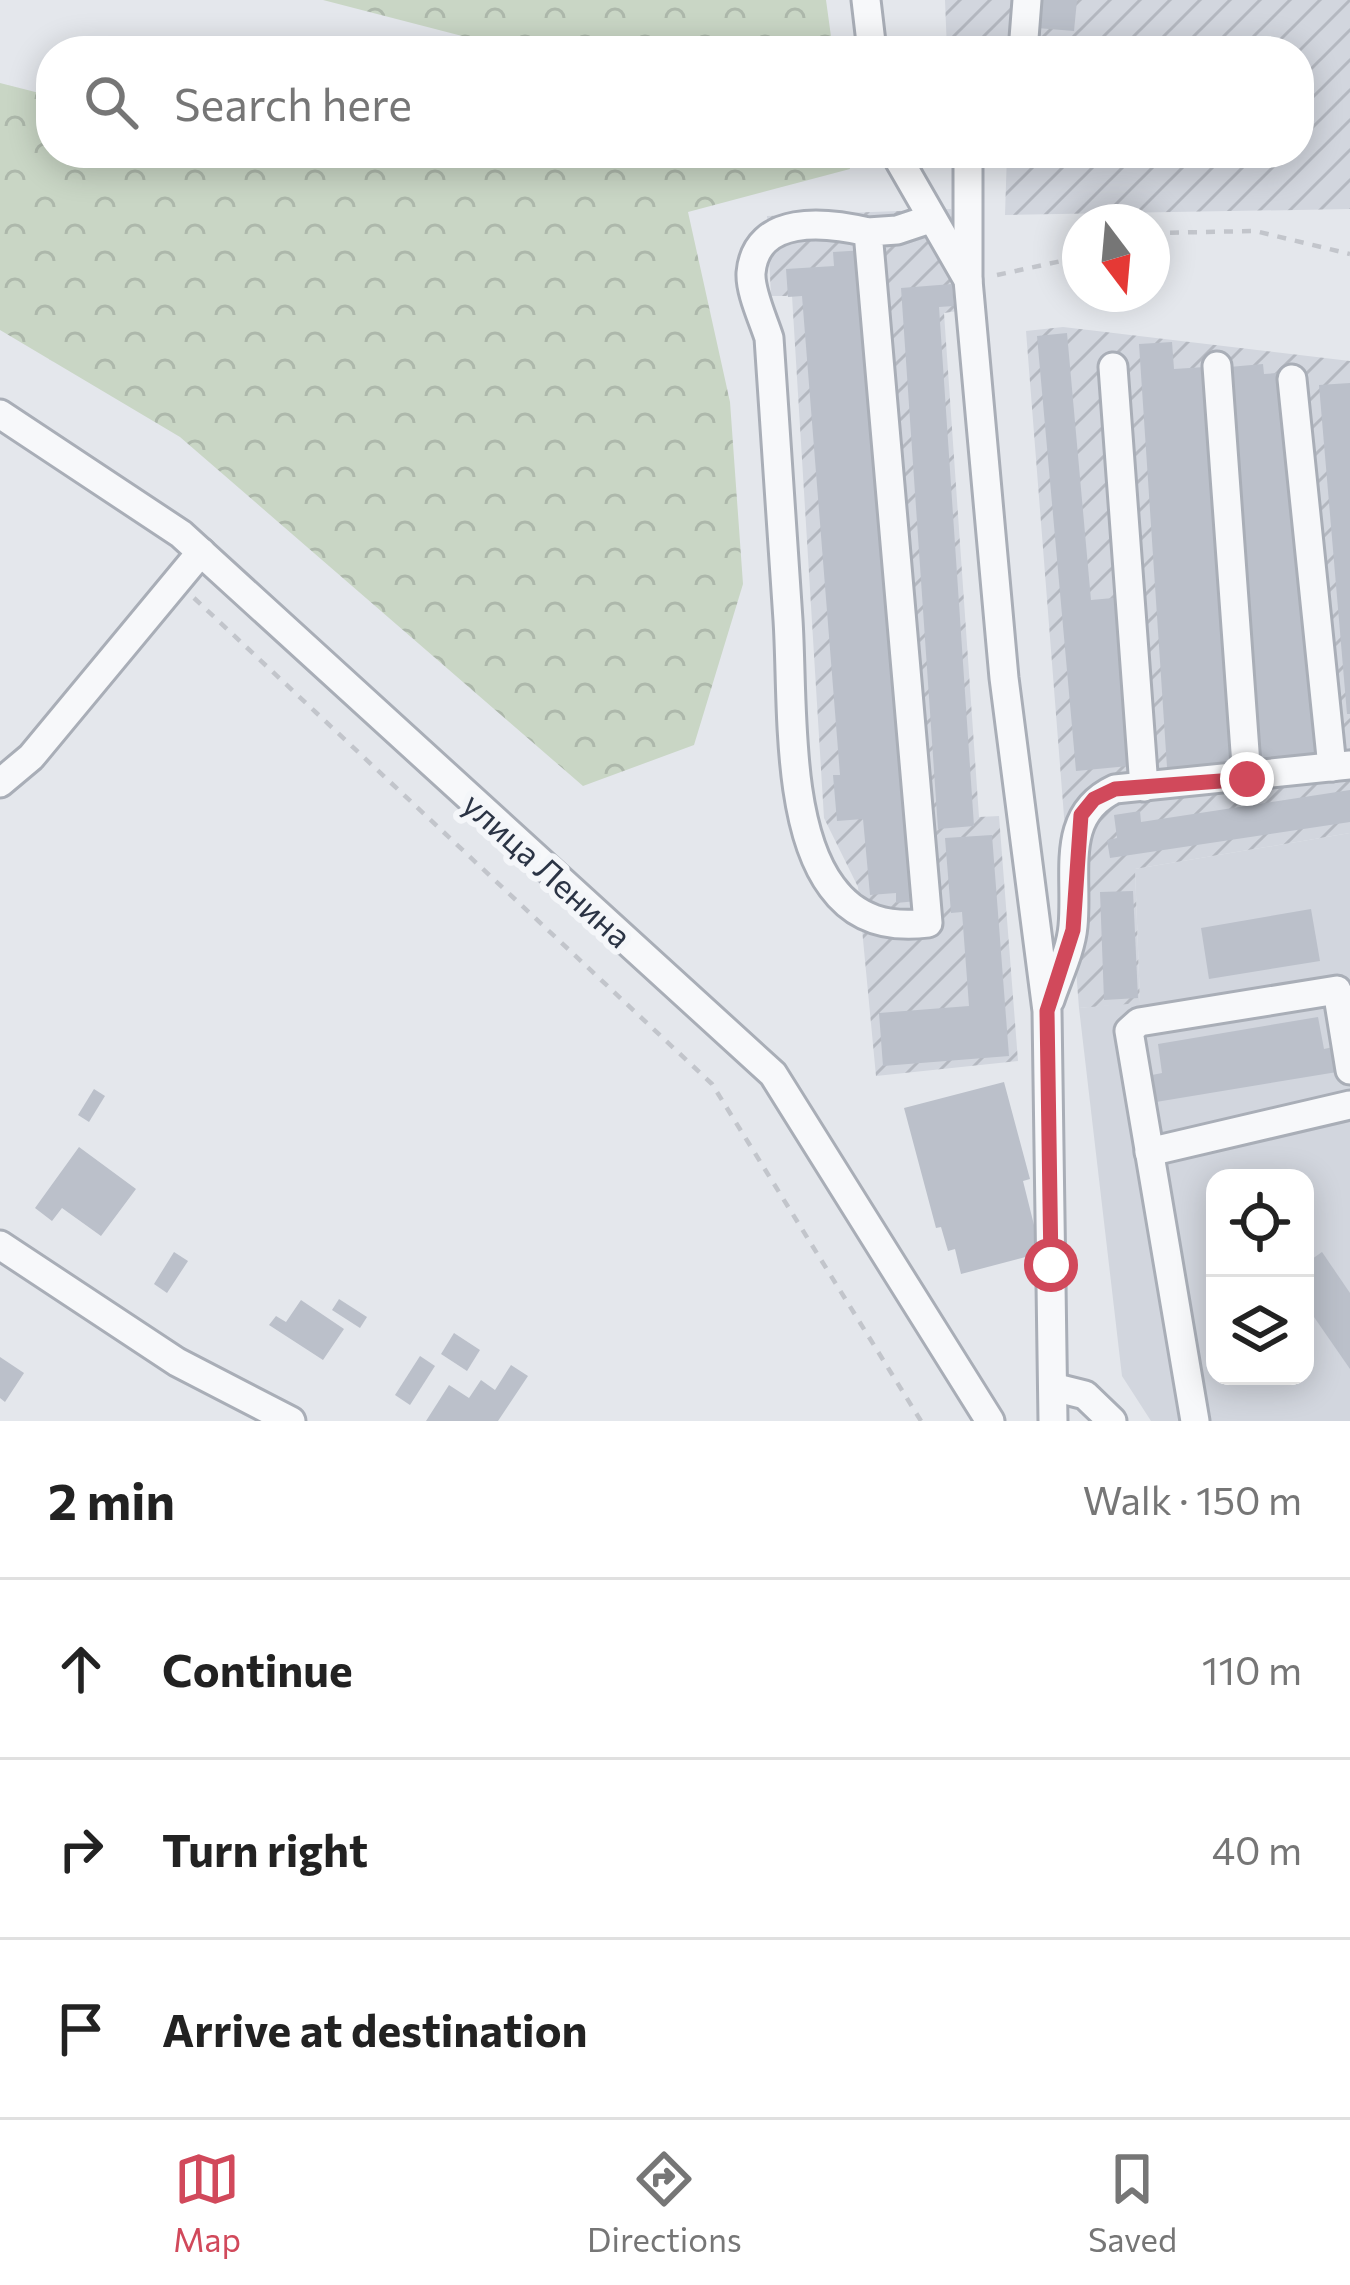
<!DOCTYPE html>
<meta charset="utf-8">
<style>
:root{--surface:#fff;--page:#f6f6f6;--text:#222;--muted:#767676;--line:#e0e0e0;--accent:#d1495b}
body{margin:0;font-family:Commissioner,sans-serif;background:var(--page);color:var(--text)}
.controls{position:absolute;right:36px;bottom:36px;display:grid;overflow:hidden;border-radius:24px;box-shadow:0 6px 30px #0003}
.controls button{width:108px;height:108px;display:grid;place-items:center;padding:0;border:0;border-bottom:3px solid var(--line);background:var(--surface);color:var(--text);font:60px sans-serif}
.compass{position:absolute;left:1062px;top:204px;width:108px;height:108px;border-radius:50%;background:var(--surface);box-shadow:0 6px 30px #0003;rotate:164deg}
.stop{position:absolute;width:36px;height:36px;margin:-27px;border:9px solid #d1495b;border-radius:50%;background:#fff}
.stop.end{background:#d1495b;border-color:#fff;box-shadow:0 3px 12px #0008}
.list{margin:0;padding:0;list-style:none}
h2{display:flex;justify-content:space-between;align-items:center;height:156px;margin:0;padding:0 48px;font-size:51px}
h2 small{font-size:39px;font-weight:400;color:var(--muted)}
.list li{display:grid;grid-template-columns:78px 1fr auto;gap:36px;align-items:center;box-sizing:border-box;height:180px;padding:0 48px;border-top:3px solid var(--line)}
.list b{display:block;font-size:45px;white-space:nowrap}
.list em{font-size:39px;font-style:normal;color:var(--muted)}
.icon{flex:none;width:66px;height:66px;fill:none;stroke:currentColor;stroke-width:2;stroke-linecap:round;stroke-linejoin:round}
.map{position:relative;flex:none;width:1350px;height:1421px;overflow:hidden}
.search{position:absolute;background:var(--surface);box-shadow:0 6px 30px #0003;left:36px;right:36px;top:36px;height:132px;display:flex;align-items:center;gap:30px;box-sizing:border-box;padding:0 42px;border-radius:48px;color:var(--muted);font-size:45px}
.sheet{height:696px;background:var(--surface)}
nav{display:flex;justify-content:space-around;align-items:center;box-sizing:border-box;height:168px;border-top:3px solid var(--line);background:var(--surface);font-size:33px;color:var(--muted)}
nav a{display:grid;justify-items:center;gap:6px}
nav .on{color:var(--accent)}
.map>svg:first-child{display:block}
.built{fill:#d2d6de;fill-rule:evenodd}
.industrial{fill:url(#industrial-furrows)}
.forest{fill:url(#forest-crowns)}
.building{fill:#bbc0ca}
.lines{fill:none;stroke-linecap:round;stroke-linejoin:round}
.minor-casing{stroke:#a9aeb7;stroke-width:33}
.path{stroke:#c2c5cb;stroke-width:4.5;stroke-dasharray:9 9;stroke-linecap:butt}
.minor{stroke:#f7f8fa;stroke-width:27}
.route{stroke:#d1495b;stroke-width:15}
.labels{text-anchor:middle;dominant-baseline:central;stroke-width:12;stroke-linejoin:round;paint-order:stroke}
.street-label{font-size:33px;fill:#2b3445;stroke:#f4f6f9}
</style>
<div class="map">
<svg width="1350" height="1421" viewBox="0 0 1350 1421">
<defs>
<pattern id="industrial-furrows" width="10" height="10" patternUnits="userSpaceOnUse" patternTransform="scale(3)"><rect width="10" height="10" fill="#d2d6de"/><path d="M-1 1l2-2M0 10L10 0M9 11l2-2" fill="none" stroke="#b4b8c0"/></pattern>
<pattern id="forest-crowns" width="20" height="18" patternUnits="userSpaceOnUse" patternTransform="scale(3)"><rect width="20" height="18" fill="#c9d6c5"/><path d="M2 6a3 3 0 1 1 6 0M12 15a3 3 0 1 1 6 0" fill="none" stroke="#adb8ab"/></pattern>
</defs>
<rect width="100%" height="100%" fill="#e4e7ec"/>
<path class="built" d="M 1350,833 L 1350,1421 L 1151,1421 L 1122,1376 L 1079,1008 L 1140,1002 L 1135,869 ZM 1215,1178 L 1305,1178 L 1305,1376 L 1215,1376 Z"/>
<g class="industrial">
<polygon points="945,0 1350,0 1350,209 1005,215 1007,153 1299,153 1299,51 947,51"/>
<polygon points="951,209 958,311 944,313 979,817 999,816 1018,1061 876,1076 858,887 824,818 792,296 771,296 767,216"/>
<polygon points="1063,327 1350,361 1350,833 1135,869 1140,1003 1079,1008 1026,331"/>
</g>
<g class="forest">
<polygon points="323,0 826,0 833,51 477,51 466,37"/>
<polygon points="0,83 51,96 51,153 272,153 296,159 409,153 848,153 850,169 688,212 730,402 743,584 694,745 583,786 180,437 0,330"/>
</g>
<g class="building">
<polygon points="1040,0 1077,0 1074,31 1037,28"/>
<polygon points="865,250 917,901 896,903 896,893 870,895 863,819 837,821 833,775 840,775 802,296 788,297 786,269 834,266 833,252"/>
<polygon points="952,284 954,306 939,307 974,826 938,829 901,288"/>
<polygon points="1067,333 1091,600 1124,597 1139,765 1076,771 1037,336"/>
<polygon points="1172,342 1174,369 1205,367 1233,777 1168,782 1139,344"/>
<polygon points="1263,364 1264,374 1290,372 1321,763 1261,768 1229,367"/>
<polygon points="1350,383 1350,714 1347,714 1319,385"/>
<polygon points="1350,790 1350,822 1110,858 1107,840 1117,838 1114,815 1140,811 1141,822"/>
<polygon points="992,835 1009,1056 883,1066 879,1013 969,1006 962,912 951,913 945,838"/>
<polygon points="1133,891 1138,998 1104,1000 1100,892"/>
<polygon points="1311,909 1320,961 1209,979 1201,928"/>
<polygon points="1318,1017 1324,1049 1333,1047 1337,1072 1156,1102 1152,1075 1162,1073 1158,1044"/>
<polygon points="1004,1082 1030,1179 1023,1181 1041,1253 961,1274 955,1249 948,1251 941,1227 936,1228 904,1108"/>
<polygon points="94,1089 105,1096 89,1122 78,1115"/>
<polygon points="79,1147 136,1189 101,1236 62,1208 52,1221 35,1208"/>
<polygon points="174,1252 188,1261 167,1293 154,1284"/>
<polygon points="1322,1252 1350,1293 1350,1369 1305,1304 1305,1264"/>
<polygon points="339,1299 367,1317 360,1328 332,1310"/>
<polygon points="301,1300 344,1329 323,1360 269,1325 276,1316 286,1322"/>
<polygon points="454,1333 480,1350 467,1371 441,1354"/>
<polygon points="420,1356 435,1366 410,1405 395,1395"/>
<polygon points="0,1357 24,1373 5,1402 0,1398"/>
<polygon points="511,1365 528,1376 498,1421 426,1421 449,1385 469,1398 481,1380 495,1390"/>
</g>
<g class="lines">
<g class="minor-casing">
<g id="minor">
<polyline points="866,0 872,51"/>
<polyline points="1023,51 1027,0"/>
<polyline points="895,153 968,280 1004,678 1047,1011 1053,1421"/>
<polyline points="968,153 968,280"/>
<path d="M 868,232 C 826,222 756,214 751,273 C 750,292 763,319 769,338 C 775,432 782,526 788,620 C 793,697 785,825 832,887 C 856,920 889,928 928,923 L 868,232 L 897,230 L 930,219"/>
<polyline points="1217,366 1247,779"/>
<polyline points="1113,367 1144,787"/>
<polyline points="1292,379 1332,767"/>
<polyline points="0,414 181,534 773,1074 990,1421"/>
<polyline points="0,783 31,757 201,552"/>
<path d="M 1050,1000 C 1058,976 1071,950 1073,926 C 1078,874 1059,815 1115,789 L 1350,765"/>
<polyline points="1149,1152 1350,1105"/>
<polyline points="0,1245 177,1362 291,1421"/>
<polyline points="1053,1387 1085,1395 1112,1421"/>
<polyline points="1195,1421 1129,1031 1139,1022 1337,990 1350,1070"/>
</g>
</g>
<g class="path">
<polyline points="1152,233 1255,231 1350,254"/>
<polyline points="997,275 1080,257"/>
<polyline points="194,598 712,1084 921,1421"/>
</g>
<use href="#minor" class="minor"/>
</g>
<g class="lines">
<polyline class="route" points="1051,1265 1047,1011 1073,930 1081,815 1094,799 1115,789 1247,779"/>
</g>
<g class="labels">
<g class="street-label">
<text transform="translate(548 869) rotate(42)">улица Ленина</text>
</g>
</g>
</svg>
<div class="controls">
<button><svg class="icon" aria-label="locate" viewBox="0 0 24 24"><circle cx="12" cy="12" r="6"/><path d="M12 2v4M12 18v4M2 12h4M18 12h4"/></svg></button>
<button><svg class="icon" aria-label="layers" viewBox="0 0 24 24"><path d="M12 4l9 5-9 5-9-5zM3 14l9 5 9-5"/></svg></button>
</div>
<svg class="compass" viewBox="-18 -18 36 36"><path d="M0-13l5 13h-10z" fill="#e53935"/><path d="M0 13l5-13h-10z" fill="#767676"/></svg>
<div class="stop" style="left:1051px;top:1265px"></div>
<div class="stop end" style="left:1247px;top:779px"></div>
<div class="search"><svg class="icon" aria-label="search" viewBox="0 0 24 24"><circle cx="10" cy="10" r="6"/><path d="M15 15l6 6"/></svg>Search here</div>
</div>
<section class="sheet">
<h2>2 min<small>Walk · 150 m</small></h2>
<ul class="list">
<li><svg class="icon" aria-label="ahead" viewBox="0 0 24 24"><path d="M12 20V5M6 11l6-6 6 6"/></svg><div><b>Continue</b></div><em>110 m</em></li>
<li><svg class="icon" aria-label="right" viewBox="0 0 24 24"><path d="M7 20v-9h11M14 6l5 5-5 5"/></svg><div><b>Turn right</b></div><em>40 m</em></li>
<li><svg class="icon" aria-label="arrive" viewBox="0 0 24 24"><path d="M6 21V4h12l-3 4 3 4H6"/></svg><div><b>Arrive at destination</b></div></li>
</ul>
</section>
<nav>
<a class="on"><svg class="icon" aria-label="map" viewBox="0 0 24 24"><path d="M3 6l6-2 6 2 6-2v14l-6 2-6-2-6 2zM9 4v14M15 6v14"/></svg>Map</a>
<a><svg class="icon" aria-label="directions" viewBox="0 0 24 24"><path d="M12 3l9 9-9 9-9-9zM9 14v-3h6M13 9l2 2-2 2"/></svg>Directions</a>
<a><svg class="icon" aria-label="saved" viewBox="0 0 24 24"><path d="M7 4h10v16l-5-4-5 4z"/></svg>Saved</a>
</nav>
